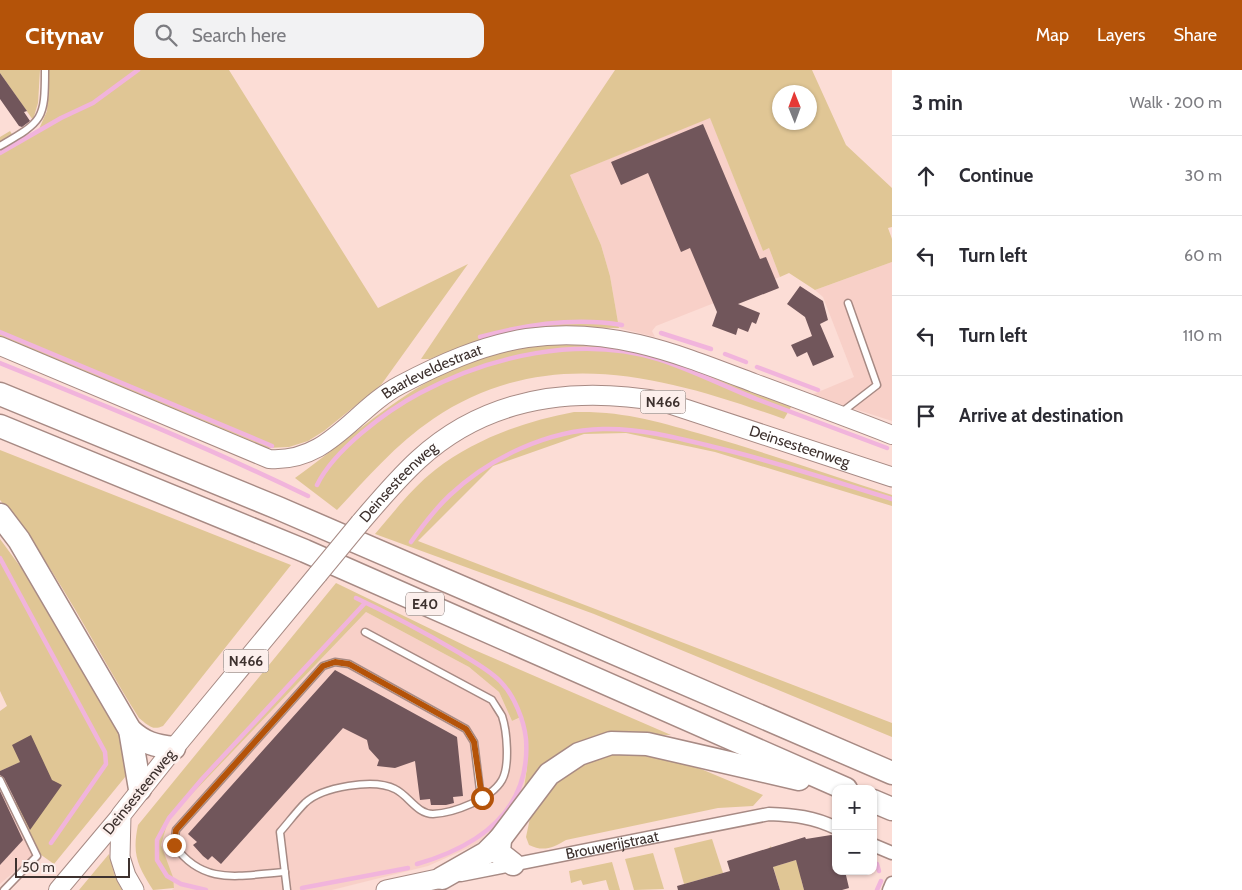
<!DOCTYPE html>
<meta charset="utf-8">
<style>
:root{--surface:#fff;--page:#f2f2f3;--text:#2b2b33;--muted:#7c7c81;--line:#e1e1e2;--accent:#b45309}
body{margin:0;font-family:Cabin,sans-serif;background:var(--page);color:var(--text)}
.controls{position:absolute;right:15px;bottom:15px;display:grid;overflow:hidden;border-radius:10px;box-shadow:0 1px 4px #0004}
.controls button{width:45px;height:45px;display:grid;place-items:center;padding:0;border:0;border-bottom:1px solid var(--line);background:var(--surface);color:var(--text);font:25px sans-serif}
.compass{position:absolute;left:772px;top:15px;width:45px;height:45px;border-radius:50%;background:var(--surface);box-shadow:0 1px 4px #0004;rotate:359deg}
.scale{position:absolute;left:15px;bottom:12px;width:115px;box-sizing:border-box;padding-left:5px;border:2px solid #3d312e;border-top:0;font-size:14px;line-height:18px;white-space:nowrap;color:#3d312e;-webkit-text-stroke:4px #fcefec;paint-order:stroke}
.stop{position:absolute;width:15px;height:15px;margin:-11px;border:4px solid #b45309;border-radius:50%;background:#fff}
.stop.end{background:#b45309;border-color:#fff;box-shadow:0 1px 5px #0008}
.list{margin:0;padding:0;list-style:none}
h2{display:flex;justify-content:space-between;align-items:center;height:65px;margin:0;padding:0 20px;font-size:21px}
h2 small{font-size:16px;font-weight:400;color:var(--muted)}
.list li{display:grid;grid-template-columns:32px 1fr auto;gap:15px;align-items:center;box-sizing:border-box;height:80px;padding:0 20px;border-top:1px solid var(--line)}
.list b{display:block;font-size:19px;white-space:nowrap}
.list em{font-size:16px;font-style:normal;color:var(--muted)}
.icon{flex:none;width:28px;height:28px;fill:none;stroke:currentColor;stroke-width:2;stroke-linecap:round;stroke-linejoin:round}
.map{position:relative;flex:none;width:892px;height:820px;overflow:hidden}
header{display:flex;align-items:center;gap:30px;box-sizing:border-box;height:70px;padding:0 25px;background:var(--accent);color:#fff}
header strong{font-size:24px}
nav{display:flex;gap:28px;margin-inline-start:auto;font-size:18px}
.search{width:350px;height:45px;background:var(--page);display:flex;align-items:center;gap:12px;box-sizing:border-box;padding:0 18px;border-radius:15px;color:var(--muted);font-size:19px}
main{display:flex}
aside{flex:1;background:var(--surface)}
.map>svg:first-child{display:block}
.built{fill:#f8d0c8}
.green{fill:#e0c695;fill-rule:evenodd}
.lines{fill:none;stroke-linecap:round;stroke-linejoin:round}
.stream{stroke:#f1b4dc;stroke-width:4.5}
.building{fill:#71565b}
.lane-casing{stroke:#a78a84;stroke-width:9}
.street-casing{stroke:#a78a84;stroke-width:15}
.secondary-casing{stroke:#a78a84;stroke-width:20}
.primary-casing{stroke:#a78a84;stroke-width:21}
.highway-casing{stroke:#a78a84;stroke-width:25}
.lane{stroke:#fff;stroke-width:6}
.street{stroke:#fff;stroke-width:12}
.secondary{stroke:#fff;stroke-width:18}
.primary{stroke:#fff;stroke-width:19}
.highway{stroke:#fff;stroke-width:22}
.primary-bridge-casing{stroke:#a78a84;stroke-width:21;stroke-linecap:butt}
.primary-bridge{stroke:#fff;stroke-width:19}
.route{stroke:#b45309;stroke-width:6}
.labels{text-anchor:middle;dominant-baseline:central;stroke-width:5;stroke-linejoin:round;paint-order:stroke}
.shield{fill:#fcefec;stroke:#766a67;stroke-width:1}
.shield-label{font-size:14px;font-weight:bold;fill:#3d312e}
.street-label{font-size:15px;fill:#3d312e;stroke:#fcefec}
</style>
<header>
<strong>Citynav</strong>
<div class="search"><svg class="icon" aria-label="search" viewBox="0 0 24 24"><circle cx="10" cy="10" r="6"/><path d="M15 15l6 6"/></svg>Search here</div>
<nav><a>Map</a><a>Layers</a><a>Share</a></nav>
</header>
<main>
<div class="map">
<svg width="892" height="820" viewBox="0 0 892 820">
<rect width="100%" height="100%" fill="#fcddd6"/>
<g class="built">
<polygon points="710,47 763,181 769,178 780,207 656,256 652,261 655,267 619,258 610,206 601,175 570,105"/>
<polygon points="892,192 892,351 811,325 854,307 823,227 815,220"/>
<polygon points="366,542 469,597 499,622 512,651 524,646 527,697 523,725 500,755 475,775 428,796 332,820 172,820 174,818 161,775 169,748"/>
<polygon points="0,703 37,782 0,814"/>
</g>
<g class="green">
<polygon points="0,0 40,0 38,33 33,50 0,3"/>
<polygon points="49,0 229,0 378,238 468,194 381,315 324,361 308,371 289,377 267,378 234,367 0,269 0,67 10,61 17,72 39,59 47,41"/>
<path d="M 615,0 L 812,0 L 846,75 L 892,118 L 892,157 L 888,158 L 892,169 L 892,192 L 815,220 L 789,203 L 780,207 L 769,178 L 763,181 L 710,48 L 570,105 L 601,175 L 610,206 L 619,258 L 555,257 L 519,261 L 476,271 L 430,289 L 421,289 ZM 780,22 L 810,22 L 810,52 L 780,52 Z"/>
<path d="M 579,273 L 619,276 L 662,285 L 791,337 L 784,349 C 666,307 547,272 433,349 C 396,374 367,408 337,440 L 295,408 C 358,363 412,309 488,285 C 517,276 549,275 579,273 Z"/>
<path d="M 574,342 C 626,341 659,352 708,366 C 770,384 831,405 892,425 L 892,436 L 715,382 L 626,363 L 584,364 L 493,396 L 418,471 L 892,653 L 892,667 L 594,544 L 375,464 C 394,442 412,418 435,400 C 475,369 525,351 574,342 Z"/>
<path d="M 0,380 L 291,495 L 163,656 C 152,661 148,655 139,648 C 93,575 56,496 0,430 Z"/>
<polygon points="0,469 22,499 125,675 130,701 54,794 37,782 14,733 22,729 21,692 0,701 0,641 7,636 0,621"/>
<path d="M 336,513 L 470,578 L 671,665 L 619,664 L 523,725 L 527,697 L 523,646 L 512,651 L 499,622 L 469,597 L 366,542 L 169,748 L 161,775 L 173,807 L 174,818 L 153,820 C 137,795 132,784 138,755 Z"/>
<path d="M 601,684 L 653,685 L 701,699 L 763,725 L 753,736 L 718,738 L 566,770 C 553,778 543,782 529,775 L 526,767 L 530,748 L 558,706 Z"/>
<polygon points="712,769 723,803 684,814 674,778"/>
<polygon points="771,776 776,796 796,790 806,807 801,809 804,820 780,820 768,779"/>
<polygon points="653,783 664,819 634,820 625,789"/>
<polygon points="109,784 115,807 122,820 79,820"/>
<polygon points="612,792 620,820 609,820 606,810 583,815 581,810 571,813 569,801"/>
</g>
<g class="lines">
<g class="stream">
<polyline points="0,83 61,48 93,33 138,0"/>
<polyline points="0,262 272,376"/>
<polyline points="661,263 711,279"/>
<path d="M 480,267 C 527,254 574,247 622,255"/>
<polyline points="725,284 746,292"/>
<path d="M 0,293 C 104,335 207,377 308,426"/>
<polyline points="757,297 818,320"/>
<path d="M 317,415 C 334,380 386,341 420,323 C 490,286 580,265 658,289 C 693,300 725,317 759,330 C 802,346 844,362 887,378"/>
<path d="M 411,472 C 423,455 435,439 450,425 C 489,388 548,360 603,359 C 640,358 678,368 714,377 C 774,391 833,411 892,429"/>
<polyline points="0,488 105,682 106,694 51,773"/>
<path d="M 356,528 C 390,544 424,562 456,581 C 471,590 488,599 500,611 C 514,625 524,650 526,669 C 531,741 479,776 417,794"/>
<polyline points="873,793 877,794 879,801"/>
<polyline points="302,818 408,798"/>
<polyline points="206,820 181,814 167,806 157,790 157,770 169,748 202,709 365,533"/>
<polyline points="877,820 881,811"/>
</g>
</g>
<g class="building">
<polygon points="0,3 27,41 24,42 30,51 22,57 19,56 0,29"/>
<polygon points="703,54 760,189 766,187 779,218 738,234 760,243 756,254 752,252 748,262 738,258 736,265 712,256 717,242 690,178 681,182 648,103 621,115 611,92"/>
<polygon points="800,216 823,231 828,250 820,254 834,287 813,296 807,282 797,287 791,275 812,266 805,247 787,234"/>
<polygon points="335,600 457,667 463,726 453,727 454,733 446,735 431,735 430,729 420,730 415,691 395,698 377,696 379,690 369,679 367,670 343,658 221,794 212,786 208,790 203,786 193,775 197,772 188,764"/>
<polygon points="31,665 52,710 62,715 30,760 4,708 0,705 0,701 20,692 12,675"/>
<polygon points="0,721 23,770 0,795"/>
<polygon points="831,765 834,766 836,779 836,801 845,801 849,818 842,820 804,820 796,790 773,797 780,820 678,820 677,816 730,801 727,791 805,767 806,769"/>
</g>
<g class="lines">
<g class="lane-casing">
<g id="lane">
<path d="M 0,76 C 43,51 45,50 45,0"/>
<polyline points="842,342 877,315 848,233"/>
<polyline points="0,710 37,786 4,820"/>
<path d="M 285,802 C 240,805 204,817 174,775 L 176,760 L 323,596 L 335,592 L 349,594 L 466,659 L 474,672 L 481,728"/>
<path d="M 287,820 L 280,762 C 288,753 296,742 305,733 C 322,717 374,708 395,719 C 408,725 417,744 433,744 C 454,743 491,729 502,710 C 510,696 507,661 502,646 C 499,641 495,635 492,630 L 365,562"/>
</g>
</g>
<g class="street-casing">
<g id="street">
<polyline points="873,775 892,783"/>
<path id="s1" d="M 461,805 L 769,744 C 794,745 814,747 836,758"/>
<polyline points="889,820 892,813"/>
</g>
</g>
<g class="secondary-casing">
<g id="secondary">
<path id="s2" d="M 0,276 L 269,389 C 329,393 353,340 400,315 C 440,294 482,275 527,268 C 611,256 678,284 754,313 C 800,330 846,347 892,365"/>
<polyline points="58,820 121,745"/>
</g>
</g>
<g class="primary-casing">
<g id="primary">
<path id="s3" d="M 360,453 C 379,431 397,409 419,389 C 488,326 575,316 664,332 L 892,407"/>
<polyline points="134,820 126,806 120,787 121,745 174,678 318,504"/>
<polyline points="386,820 442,808"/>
</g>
</g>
<g class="highway-casing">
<g id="highway">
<polyline points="0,324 278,438 892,703"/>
<polyline points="0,356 305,481 846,719"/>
<path d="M 0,445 L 19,470 L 130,660 C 144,673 155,676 174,678"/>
<polyline points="130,660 140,719"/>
<polyline points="873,731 892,739"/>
<polyline points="500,769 499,783 513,794"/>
<polyline points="442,808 486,783 500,769 549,704 579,684 611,673 647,674 799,709"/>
</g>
</g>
<use href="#lane" class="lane"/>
<use href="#street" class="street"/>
<use href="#secondary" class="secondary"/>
<use href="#primary" class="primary"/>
<use href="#highway" class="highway"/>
<g class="primary-bridge-casing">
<polyline id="primary-bridge" points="318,504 360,453"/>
</g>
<use href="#primary-bridge" class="primary-bridge"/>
</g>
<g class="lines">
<polyline class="route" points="174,775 176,760 323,596 335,592 349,594 466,659 474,672 482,728"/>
</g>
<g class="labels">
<g class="shield">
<rect x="640.5" y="320.5" width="45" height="23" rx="4"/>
<rect x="406" y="522.5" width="38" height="23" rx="4"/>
<rect x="223.5" y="579.5" width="45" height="23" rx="4"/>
</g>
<g class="shield-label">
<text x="663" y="332">N466</text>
<text x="425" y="534">E40</text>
<text x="246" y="591">N466</text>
</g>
<g class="street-label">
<text stroke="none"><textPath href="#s2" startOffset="481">Baarleveldestraat</textPath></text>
<text stroke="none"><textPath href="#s3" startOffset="491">Deinsesteenweg</textPath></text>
<text stroke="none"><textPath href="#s3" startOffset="56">Deinsesteenweg</textPath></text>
<text transform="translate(139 722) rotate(-51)">Deinsesteenweg</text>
<text stroke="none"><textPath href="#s1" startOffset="154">Brouwerijstraat</textPath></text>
</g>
</g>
</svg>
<div class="controls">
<button>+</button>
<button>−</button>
</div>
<svg class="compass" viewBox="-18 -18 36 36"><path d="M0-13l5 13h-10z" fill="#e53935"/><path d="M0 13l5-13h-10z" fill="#7c7c81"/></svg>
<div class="scale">50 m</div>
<div class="stop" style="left:482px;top:728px"></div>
<div class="stop end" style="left:174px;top:775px"></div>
</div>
<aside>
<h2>3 min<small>Walk · 200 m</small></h2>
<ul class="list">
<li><svg class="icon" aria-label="ahead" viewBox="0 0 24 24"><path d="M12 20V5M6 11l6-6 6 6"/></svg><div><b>Continue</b></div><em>30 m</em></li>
<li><svg class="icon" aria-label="left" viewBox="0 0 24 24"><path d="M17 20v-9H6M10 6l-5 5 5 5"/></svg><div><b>Turn left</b></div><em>60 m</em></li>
<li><svg class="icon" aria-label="left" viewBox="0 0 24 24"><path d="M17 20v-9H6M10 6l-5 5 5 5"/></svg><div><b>Turn left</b></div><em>110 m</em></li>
<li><svg class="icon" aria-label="arrive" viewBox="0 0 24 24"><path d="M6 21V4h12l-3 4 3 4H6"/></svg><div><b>Arrive at destination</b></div></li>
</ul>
</aside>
</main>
